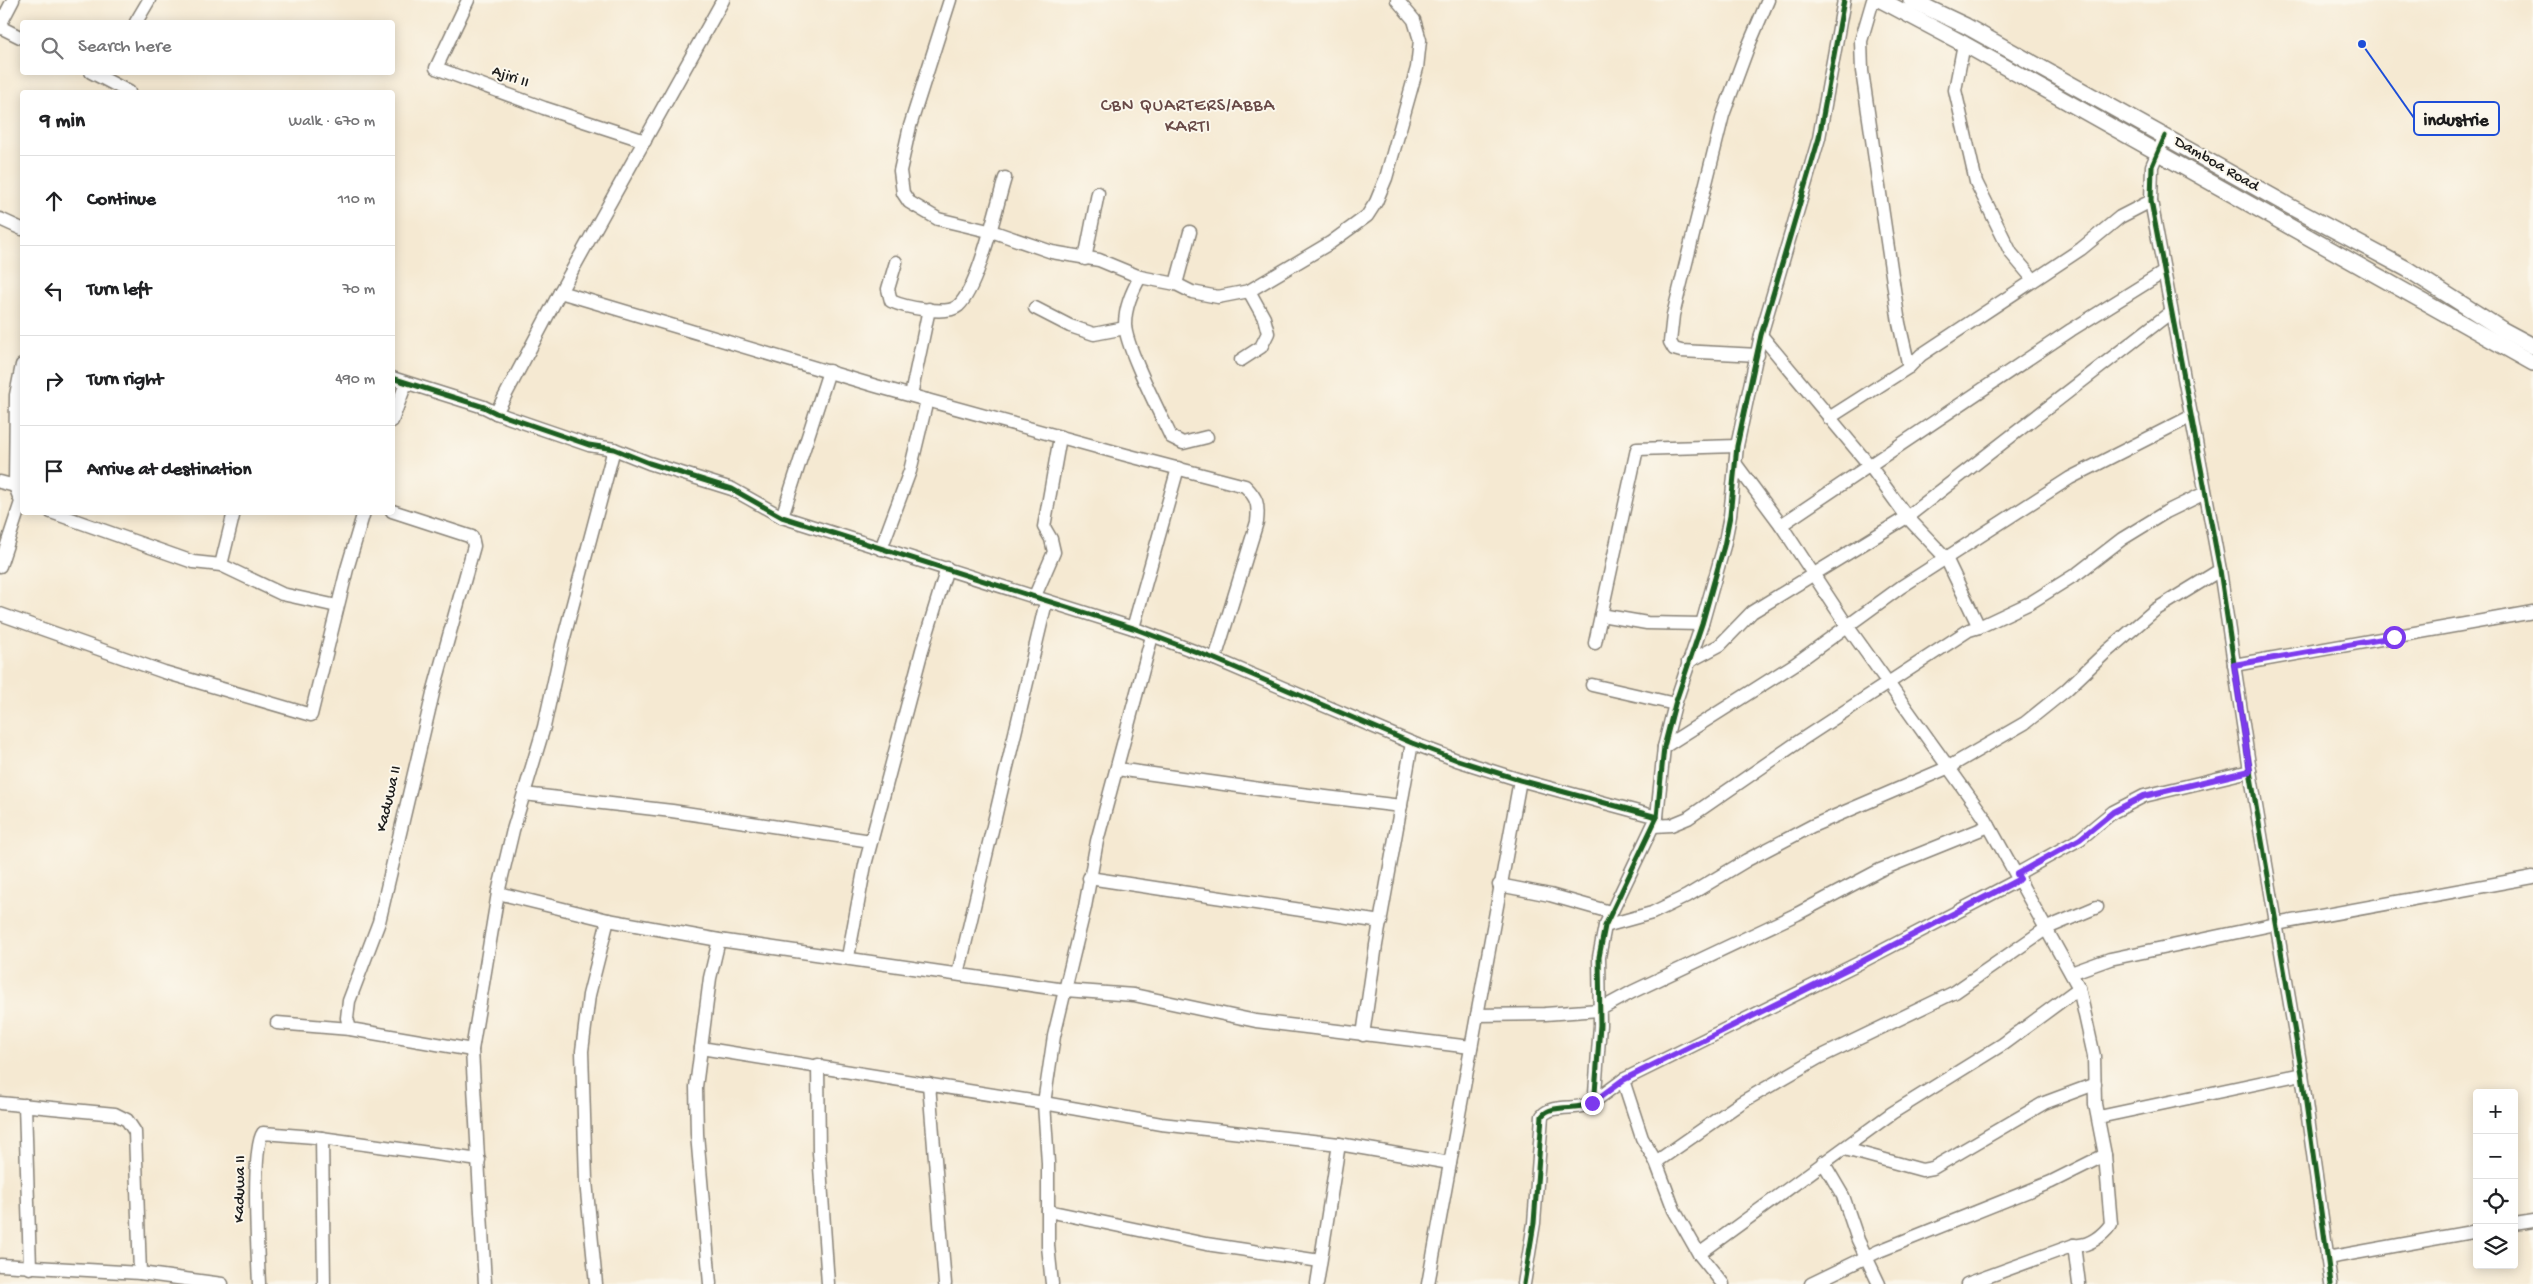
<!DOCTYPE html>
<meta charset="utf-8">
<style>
:root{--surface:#fff;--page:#f2f2f2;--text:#202124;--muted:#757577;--line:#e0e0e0}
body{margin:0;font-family:"Gochi Hand",sans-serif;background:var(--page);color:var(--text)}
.controls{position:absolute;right:15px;bottom:15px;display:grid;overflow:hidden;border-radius:5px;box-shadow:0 2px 12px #0003}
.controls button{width:45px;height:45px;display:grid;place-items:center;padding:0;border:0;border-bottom:1px solid var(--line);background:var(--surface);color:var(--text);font:25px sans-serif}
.stop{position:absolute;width:15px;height:15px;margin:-11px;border:4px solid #7c3aed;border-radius:50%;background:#fff}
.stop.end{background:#7c3aed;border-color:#fff;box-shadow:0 1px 5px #0008}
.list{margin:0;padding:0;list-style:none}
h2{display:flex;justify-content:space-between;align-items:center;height:65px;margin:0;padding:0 20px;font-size:21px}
h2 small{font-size:16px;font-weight:400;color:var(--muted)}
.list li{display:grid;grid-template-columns:32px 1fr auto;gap:15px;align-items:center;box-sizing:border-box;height:90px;padding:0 20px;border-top:1px solid var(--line)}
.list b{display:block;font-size:19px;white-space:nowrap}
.list em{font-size:16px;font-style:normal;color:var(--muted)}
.icon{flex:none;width:28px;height:28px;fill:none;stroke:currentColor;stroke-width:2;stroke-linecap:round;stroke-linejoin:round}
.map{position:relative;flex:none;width:2533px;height:1284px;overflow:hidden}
.search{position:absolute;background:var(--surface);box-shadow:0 2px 12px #0003;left:20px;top:20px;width:375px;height:55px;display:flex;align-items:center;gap:12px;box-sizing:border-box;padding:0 18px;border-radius:5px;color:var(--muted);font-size:19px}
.panel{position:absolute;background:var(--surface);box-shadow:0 2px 12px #0003;left:20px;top:90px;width:375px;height:425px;border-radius:5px}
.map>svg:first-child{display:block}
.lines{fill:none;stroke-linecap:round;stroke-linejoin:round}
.minor-casing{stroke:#888277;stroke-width:15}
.major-casing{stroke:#888277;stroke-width:18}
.minor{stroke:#fff;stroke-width:12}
.major{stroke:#fff;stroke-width:15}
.cycleway-casing{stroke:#fbf7ec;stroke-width:8}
.cycleway{stroke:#1b5e20;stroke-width:5}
.route{stroke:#7c3aed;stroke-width:6}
.labels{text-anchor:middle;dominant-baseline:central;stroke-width:4;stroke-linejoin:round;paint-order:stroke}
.street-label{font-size:16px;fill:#1c1c1c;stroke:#fbf7ec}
.neighbourhood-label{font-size:18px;letter-spacing:1px;fill:#684947;stroke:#fbf7ec}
.leader{fill:none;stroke:#1d4ed8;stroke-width:2}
.callout-dot{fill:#1d4ed8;stroke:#fbf7ec;stroke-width:2}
.callout{fill:#fbf7ec;stroke:#1d4ed8;stroke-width:2}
.callout-label{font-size:18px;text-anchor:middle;font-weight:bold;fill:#1c1c1c}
</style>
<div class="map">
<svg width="2533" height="1284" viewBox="0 0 2533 1284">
<rect width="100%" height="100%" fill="#fbf7ec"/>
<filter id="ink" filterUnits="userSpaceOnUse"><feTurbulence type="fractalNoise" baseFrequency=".02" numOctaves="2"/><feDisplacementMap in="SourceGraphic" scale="10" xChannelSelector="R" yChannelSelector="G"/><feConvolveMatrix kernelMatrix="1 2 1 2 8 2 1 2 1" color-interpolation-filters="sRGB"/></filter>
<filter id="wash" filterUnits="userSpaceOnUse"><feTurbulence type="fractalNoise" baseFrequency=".0096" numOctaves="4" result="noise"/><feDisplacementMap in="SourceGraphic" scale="20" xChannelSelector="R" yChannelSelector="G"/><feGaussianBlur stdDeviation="1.12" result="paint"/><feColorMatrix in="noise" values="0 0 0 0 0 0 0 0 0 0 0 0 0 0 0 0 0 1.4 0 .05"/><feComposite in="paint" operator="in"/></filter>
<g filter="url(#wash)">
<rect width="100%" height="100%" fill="#f5e9d2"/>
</g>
<g filter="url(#ink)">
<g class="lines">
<g class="minor-casing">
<g id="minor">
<polyline points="468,0 436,68 544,108 645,141"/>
<polyline points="950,0 910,126 900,171 903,193 909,202 938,219 997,233 1052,252 1099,260 1140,277 1176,284 1192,292 1218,297 1249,291 1330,243 1367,216 1376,202 1386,178 1417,68 1420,40 1414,20 1397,0"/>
<polyline points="1873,0 1861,41 1862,71 1899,323 1909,367"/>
<polyline points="136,22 149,0"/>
<polyline points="0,25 13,0"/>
<polyline points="0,27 22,38"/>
<polyline points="1964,44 1955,90 1976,182 2011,253 2033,279"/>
<polyline points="91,72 129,92"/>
<polyline points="2165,136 2152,166 2151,201 2220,570 2250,771 2302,1074 2331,1284"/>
<polyline points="0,219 22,229"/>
<polyline points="1085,259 1098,193"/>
<path d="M 896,262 L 888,289 L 891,301 C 904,307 946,316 958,306 C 979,287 996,207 1005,178"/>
<path d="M 1140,277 C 1132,292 1125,307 1125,325 C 1126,348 1160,413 1171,437 L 1183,443 L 1207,437"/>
<polyline points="1176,284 1190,232"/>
<path d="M 560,292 L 876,386 L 1126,455 L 1245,486 C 1257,498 1259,504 1257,522 L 1215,659"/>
<polyline points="1035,308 1070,326 1094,334 1125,328"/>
<polyline points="1761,335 1870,466 1907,517 1946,558 1979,627 2030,603 2078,573 2122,539 2166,512 2205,493"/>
<polyline points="1758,355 1681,351 1674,349 1670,342 1673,315 1723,115 1748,47 1768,0"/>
<polyline points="1241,360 1261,347 1268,333 1264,318 1249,291"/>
<polyline points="392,378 484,407 496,413 589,445 614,449 649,463 732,489 782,517 1133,628 1215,659 1412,743 1457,760 1520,780 1657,817"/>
<polyline points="911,395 929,309"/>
<polyline points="496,413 560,292 723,0"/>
<polyline points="1829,418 1909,367 1921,355 2081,249 2120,217 2151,201"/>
<polyline points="392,421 406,383"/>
<path d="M 1735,463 L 1781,525 L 1848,627 L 1984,817 L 2079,988 L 2094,1056 L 2095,1104 L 2105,1155 L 2111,1224 C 2103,1235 2089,1247 2074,1245 L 1967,1284"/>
<polyline points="0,482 15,486"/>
<polyline points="392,511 472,537 474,546 433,693 379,922 349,1001 347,1018 350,1029 472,1050"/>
<polyline points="51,512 193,562 221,565 282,594 337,606"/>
<polyline points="782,517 829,371"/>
<polyline points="1781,525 2071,330 2164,272"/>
<polyline points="881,549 910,471 927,400"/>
<polyline points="221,565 234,512"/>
<polyline points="0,566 21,502 15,486 16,395 22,365"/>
<polyline points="1034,598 1054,552 1051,539 1044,527 1060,437"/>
<polyline points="0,614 164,672 311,715 347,569 364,512"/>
<polyline points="1601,615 1647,623 1702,624"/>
<polyline points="1133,628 1178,468"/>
<polyline points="1595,643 1637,449 1737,446"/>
<polyline points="1688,662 1720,645 1752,612 1907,517 2171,312"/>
<polyline points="2234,665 2533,612"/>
<polyline points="1592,685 1675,704"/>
<polyline points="1664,747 1795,664 1901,587 2070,478 2192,416"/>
<polyline points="1117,769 1267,790 1401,806"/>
<polyline points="524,794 672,811 871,841"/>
<polyline points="1654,826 1671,825 1688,818 1801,740 1969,630 1979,627"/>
<polyline points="2017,874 2080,839 2113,812 2144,796 2250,771"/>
<polyline points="1089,878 1381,922"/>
<polyline points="1499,885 1550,895 1610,912"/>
<polyline points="498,893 608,920 719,940 1065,990 1134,995 1256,1021 1471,1047"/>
<polyline points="1605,926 1652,913 1687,896 1747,860 1812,826 1947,768 2025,723 2066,690 2105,653 2155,610 2220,570"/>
<polyline points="848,957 865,865 922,650 947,568"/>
<polyline points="2071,973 2110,959 2276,924 2533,877"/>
<polyline points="958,974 1046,602"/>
<polyline points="1477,1015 1545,1014 1599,1010 1632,992 1797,914 1880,870 1989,826"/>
<polyline points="277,1023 350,1029"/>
<polyline points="1363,1035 1376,945 1412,743"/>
<polyline points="701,1048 1044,1103 1161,1124 1339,1144 1450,1163"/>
<polyline points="818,1065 819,1152 828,1284"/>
<polyline points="1623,1080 1642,1138 1656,1162 1674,1210 1699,1254 1723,1284"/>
<polyline points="929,1084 945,1284"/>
<polyline points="0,1103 115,1114 127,1120 135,1132 140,1273"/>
<polyline points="1592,1103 1623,1080 1863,961 2020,879"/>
<polyline points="25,1105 30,1268"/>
<polyline points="2099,1117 2302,1074"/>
<polyline points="322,1138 324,1284"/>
<polyline points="1845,1149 1922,1170 1933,1168 2044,1103 2095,1084"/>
<polyline points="1656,1162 1742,1102 1818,1058 1955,992 2047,928 2097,907"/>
<polyline points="1823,1162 1843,1196 1858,1240 1879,1284"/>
<polyline points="1048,1211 1206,1244 1320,1261"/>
<polyline points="2514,1224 2533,1221"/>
<polyline points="2074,1245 2079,1284"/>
<polyline points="1699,1254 1892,1113 2003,1044 2079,988"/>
<polyline points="2327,1258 2477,1231"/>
<polyline points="0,1265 140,1273 222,1284"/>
<path d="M 259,1284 C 258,1259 251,1149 263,1133 L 314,1137 L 479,1160"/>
<polyline points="485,1284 472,1050 498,893 513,830 544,727 562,645 614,449"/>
<polyline points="596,1284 586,1181 582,1051 589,995 608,920"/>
<polyline points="710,1284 697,1134 696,1087 710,978 719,940"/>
<polyline points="1052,1284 1048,1246 1048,1163 1044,1103 1054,1036 1085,907 1097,841 1152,636"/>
<polyline points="1317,1284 1339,1144"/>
<polyline points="1428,1284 1520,780"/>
<path d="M 1524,1284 L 1534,1223 L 1542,1116 C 1552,1103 1578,1111 1592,1103 L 1595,1093 L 1600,1025 L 1599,957 L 1605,926 L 1657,817 L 1664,747 L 1675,704 L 1702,624 L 1724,546 L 1730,516 L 1737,446 L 1761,335 L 1819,138 L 1844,0"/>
<polyline points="1811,1284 1879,1251 2051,1182 2105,1155"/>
</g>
</g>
<g class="major-casing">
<g id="major">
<polyline points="1881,0 1964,44 2533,363"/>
<polyline points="1911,0 1966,26 2291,207 2407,269 2503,330 2533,346"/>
</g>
</g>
<use href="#minor" class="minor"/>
<use href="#major" class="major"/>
<g class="cycleway-casing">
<g id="cycleway">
<polyline points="2165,136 2152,166 2151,201 2220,570 2250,771 2302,1074 2331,1284"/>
<polyline points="392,378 484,407 496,413 589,445 614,449 649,463 732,489 782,517 1133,628 1215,659 1412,743 1457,760 1520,780 1657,817"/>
<path d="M 1524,1284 L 1534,1223 L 1542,1116 C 1552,1103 1578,1111 1592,1103 L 1595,1093 L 1600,1025 L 1599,957 L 1605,926 L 1657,817 L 1664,747 L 1675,704 L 1702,624 L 1724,546 L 1730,516 L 1737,446 L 1761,335 L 1819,138 L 1844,0"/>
</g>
</g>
<use href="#cycleway" class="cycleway"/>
</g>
</g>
<g class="lines" filter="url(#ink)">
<polyline class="route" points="1592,1103 1623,1080 1863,961 2020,879 2017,874 2080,839 2113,812 2144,796 2250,771 2234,665 2394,637"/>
</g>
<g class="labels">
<g class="street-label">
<text transform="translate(510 78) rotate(20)">Ajiri II</text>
<text transform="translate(2216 165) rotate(30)">Damboa Road</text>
<text transform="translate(390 799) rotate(-77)">Kaduwa II</text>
<text transform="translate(241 1189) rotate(-89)">Kaduwa II</text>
</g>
<g class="neighbourhood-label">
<text x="1188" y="106">CBN QUARTERS/ABBA<tspan x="1188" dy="21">KARTI</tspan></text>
</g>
</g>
<path class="leader" d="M2362 44L2414 118"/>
<circle class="callout-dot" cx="2362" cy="44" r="5"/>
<rect class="callout" x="2414" y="102" width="85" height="33" rx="5"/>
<g class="callout-label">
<text x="2456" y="125">industrie</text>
</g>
</svg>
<div class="controls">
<button>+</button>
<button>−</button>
<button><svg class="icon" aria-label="locate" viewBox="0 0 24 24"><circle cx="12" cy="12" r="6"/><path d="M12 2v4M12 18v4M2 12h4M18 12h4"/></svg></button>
<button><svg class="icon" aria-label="layers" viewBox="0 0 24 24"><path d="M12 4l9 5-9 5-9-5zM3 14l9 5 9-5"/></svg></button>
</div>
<div class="stop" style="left:2394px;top:637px"></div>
<div class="stop end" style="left:1592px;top:1103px"></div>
<div class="search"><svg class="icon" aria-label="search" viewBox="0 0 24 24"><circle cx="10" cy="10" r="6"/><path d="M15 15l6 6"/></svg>Search here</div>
<section class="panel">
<h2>9 min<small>Walk · 670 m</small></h2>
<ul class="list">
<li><svg class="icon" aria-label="ahead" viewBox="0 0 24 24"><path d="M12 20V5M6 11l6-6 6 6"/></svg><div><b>Continue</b></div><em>110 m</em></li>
<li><svg class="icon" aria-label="left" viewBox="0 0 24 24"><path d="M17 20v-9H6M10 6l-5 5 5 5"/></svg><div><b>Turn left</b></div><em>70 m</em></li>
<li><svg class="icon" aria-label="right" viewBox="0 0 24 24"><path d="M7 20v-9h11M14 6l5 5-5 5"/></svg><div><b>Turn right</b></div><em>490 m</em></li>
<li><svg class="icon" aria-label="arrive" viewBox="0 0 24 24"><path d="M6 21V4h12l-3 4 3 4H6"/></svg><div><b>Arrive at destination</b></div></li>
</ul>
</section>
</div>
